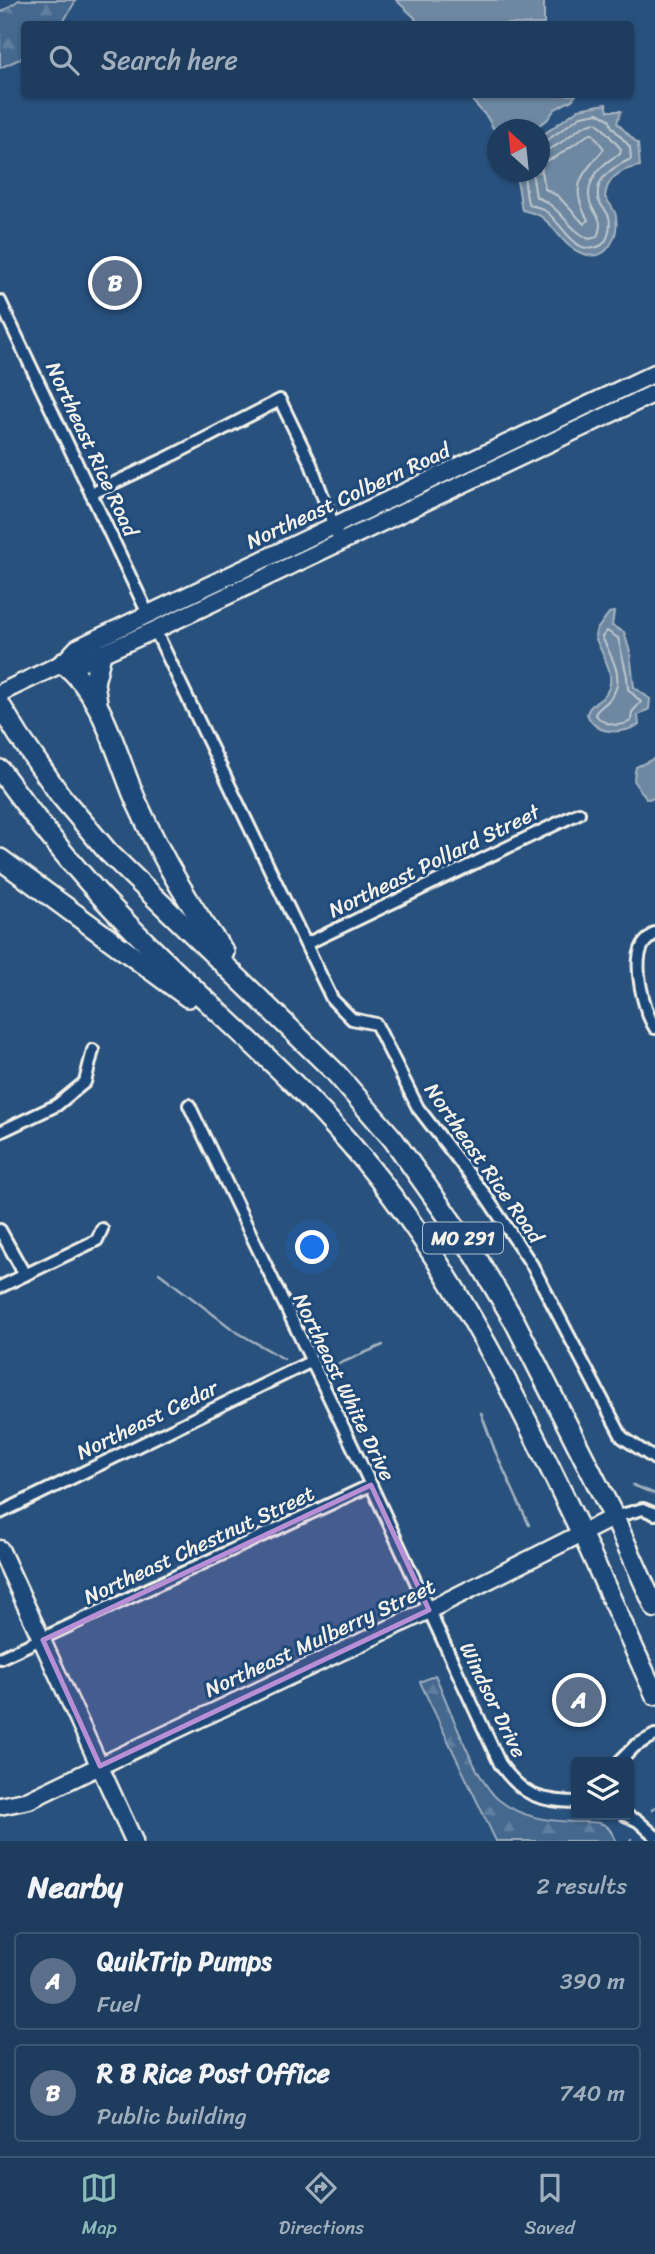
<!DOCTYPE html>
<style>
:root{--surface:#1e3d5e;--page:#264464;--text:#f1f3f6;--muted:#a1aebc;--line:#3c5673;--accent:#8bbbb9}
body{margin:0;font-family:Sriracha,sans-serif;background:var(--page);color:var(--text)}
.controls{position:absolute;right:21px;bottom:21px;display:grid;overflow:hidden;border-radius:7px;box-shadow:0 2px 5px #0004}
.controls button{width:63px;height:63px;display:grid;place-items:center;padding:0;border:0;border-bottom:2px solid var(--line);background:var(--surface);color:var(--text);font:35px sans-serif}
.compass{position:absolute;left:487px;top:119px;width:63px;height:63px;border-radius:50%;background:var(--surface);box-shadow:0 2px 5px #0004;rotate:333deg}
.you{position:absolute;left:313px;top:1248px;width:24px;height:24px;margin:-18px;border:5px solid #fff;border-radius:50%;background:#1a73e8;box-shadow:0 0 0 10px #1a73e833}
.badge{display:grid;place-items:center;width:46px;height:46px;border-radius:50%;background:var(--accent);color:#fff;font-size:23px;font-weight:700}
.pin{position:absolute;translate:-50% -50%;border:4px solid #fff;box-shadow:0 2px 7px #0006}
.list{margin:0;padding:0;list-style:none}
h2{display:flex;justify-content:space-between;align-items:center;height:91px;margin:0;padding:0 28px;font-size:30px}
h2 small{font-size:23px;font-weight:400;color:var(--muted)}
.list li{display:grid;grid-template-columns:46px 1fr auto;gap:21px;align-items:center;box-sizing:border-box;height:98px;margin:0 14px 14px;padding:0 14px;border:2px solid var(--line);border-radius:7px}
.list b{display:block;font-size:26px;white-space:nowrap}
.list p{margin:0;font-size:23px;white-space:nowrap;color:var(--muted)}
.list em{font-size:23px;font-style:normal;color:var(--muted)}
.icon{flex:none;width:38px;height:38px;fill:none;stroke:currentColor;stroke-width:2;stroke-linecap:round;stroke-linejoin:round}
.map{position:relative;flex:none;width:655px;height:1841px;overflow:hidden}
.search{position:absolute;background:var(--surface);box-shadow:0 2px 5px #0004;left:21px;right:21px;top:21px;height:77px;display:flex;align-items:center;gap:18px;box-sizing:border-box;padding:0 24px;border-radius:7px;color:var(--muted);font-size:26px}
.sheet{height:315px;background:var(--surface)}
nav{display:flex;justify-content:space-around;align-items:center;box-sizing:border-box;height:98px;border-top:2px solid var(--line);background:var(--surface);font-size:19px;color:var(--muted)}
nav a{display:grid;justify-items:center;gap:4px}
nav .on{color:var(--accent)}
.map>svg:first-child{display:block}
.forest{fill:url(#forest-firs);stroke:#9cacbb;stroke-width:2}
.water{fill:#6e88a2;stroke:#a4b2be;stroke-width:2}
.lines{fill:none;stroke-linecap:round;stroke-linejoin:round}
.shore{stroke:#bec7cc;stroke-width:2}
.stream{stroke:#a4b2be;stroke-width:2.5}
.street-casing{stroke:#f4f1e8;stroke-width:16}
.secondary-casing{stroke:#f4f1e8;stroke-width:21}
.primary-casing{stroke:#f4f1e8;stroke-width:23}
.highway-casing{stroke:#f4f1e8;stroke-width:24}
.street{stroke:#1f4a7a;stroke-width:10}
.secondary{stroke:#1f4a7a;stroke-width:16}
.primary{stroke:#1f4a7a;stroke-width:18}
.highway{stroke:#1f4a7a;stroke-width:19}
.marked{fill:#b88ed4;fill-opacity:0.2;stroke:#b88ed4;stroke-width:5;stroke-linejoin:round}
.labels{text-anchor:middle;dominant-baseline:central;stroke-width:6;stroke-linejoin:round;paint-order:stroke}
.shield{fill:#1f4a7a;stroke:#b4bfc7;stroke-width:2}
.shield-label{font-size:19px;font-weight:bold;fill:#f4f1e8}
.street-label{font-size:21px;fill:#f4f1e8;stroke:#1f4a7a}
</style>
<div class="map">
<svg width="655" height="1841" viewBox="0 0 655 1841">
<defs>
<pattern id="forest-firs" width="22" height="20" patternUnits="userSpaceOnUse" patternTransform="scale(1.75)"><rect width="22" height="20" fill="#45688e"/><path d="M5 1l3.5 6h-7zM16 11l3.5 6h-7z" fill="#607e9e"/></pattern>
</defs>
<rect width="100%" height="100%" fill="#28517e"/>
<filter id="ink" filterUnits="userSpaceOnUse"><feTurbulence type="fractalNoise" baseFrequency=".0143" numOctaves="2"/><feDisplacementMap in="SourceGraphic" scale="14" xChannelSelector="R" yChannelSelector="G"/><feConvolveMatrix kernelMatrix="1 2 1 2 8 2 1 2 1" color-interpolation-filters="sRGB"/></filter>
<g filter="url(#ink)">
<g class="forest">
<polygon points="19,0 76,0 62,24 24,24 24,57 0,68 0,13"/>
<path d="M 435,1675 C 449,1705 475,1781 499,1800 C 521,1818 549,1821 576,1822 C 584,1822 596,1821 603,1824 C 610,1827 613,1835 616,1841 L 496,1841 L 420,1682 Z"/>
</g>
<g class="water">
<polygon points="396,0 544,0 544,24 418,24 414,17"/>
<polygon points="467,95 576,95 572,100 555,109 547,120 532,129 498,130 497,135 487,117"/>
<path d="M 606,104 L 608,111 L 621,111 L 617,123 L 638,144 L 640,166 C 621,169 607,177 605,197 C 609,203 615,210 616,216 C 619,236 608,262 584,254 C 564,248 558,230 543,218 C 537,213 529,212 522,210 C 519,198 520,182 513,172 L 540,172 L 540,138 L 544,134 L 579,109 Z"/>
<path d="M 614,612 L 612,626 L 624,632 L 630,652 L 634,687 L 650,699 L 649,709 L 638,715 L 639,725 C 621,734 596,736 587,714 C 589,705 595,704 602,698 C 621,681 603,657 595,637 L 596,631 L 609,613 Z"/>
<path d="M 655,758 L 655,798 L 646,799 C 640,784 630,790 636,767 Z"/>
</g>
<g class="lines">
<g class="shore">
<path d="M 589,134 L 593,134 L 604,149 C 583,174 568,185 588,220 L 584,224 L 558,196 L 545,189 L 541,165 L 543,162 L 556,157 Z"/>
<path d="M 522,172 C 527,181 524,194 529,205 C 534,206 540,207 544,210 C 561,220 575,259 600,246 C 609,242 611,225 609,217 C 607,210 599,205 598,198 C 595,176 616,166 631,159 L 630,147 L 612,127 L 609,119 L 598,113 L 581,116 L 546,141 L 540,142"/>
<path d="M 532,172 L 536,197 C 561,206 567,229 589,239 L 597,237 C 605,217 595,218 590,202 C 584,181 603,162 620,154 L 621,149 L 601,126 L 595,122 C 574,126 561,150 540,151"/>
<path d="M 607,631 L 618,638 L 627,676 L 628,689 L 641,702 L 632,712 L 631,721 C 619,728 603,725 595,714 C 598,708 605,705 610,699 C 627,679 611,657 602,637 Z"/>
</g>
<g class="stream">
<polyline points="159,1273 235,1331 284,1359"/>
<polyline points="327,1369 383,1345"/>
<polyline points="481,1413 495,1451 529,1525"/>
<polyline points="633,1485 655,1494"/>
<polyline points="652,1810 655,1807"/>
<polyline points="630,1841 631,1839"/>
</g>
<g class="street-casing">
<g id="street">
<polyline points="0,301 148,614"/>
<polyline points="91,494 169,457 280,400 311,464 340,543"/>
<polyline points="155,630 332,999 352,1019 376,1024 418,1108 483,1192 532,1265 622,1437 655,1459"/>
<path d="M 655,933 C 651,937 645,941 643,945 C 632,964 644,1011 655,1028"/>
<polyline points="306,944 579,813"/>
<path d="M 189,1105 L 371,1485 L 500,1764 C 522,1795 538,1801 576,1802"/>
<polyline points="0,1132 57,1105 85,1082 93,1050"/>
<polyline points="0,1230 25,1275"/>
<polyline points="0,1287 97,1240 102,1229"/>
<polyline points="0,1513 310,1362"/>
<polyline points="614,1517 643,1509 655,1514"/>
<polyline points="0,1658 371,1485"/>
<polyline points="619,1762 635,1746 655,1735"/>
<polyline points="625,1815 638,1821 655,1836"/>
</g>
</g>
<g class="secondary-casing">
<g id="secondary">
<polyline points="63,663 81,663 155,630 655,393"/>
<polyline points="0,693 63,663 77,648 655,373"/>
<polyline points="0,1549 134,1841"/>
<polyline points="0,1806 29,1800 89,1771 429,1610 614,1517"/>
</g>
</g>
<g class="primary-casing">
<g id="primary">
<polyline points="614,1517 655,1608"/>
<polyline points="582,1534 655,1695"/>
</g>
</g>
<g class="highway-casing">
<g id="highway">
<path d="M 63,663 C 105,696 116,756 137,803 C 161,856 189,906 224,952"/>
<polyline points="97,702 94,683 101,654"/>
<polyline points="0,705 19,736 60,795 108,852 335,1072 393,1139 475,1255 515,1322 614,1517"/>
<path d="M 0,770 C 36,820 74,869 117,913 C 187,988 268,1052 336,1128 C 444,1246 513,1391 582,1534"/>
<polyline points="0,859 188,997"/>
</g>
</g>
<use href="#street" class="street"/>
<use href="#secondary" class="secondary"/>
<use href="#primary" class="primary"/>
<use href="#highway" class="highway"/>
</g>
</g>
<path class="marked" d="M 371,1485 L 429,1610 L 100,1766 L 43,1640 Z"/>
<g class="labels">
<rect class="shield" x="423" y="1222.5" width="80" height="31" rx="5"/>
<g class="shield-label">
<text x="463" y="1238">MO 291</text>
</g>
<g class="street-label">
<text transform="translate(92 449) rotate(65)">Northeast Rice Road</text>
<text transform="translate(348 496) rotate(-25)">Northeast Colbern Road</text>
<text transform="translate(434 861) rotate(-26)">Northeast Pollard Street</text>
<text transform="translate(484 1163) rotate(55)">Northeast Rice Road</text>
<text transform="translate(344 1387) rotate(64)">Northeast White Drive</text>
<text transform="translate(147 1420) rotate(-26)">Northeast Cedar</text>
<text transform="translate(199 1545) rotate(-25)">Northeast Chestnut Street</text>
<text transform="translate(320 1638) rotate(-25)">Northeast Mulberry Street</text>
<text transform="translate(493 1700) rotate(64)">Windsor Drive</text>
</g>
</g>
</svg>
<div class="controls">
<button><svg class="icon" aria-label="layers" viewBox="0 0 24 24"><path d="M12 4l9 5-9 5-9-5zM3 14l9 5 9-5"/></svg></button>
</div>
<svg class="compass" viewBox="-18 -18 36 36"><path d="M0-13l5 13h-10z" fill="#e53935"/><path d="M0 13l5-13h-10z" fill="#a1aebc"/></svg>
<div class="you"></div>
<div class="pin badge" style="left:579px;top:1700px;background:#5c6f8a">A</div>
<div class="pin badge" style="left:115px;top:283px;background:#5c6f8a">B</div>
<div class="search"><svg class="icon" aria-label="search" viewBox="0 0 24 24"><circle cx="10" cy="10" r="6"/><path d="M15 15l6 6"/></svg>Search here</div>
</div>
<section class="sheet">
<h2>Nearby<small>2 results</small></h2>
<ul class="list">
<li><span class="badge" style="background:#5c6f8a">A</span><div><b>QuikTrip Pumps</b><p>Fuel</p></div><em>390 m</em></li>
<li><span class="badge" style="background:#5c6f8a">B</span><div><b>R B Rice Post Office</b><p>Public building</p></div><em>740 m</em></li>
</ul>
</section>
<nav>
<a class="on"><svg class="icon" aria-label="map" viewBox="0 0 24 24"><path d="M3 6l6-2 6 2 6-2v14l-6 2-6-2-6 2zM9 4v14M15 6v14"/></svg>Map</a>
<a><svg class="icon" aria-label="directions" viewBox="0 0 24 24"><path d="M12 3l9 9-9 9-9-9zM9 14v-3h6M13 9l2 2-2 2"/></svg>Directions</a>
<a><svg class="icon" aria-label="saved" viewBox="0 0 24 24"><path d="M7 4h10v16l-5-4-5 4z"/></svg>Saved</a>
</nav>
